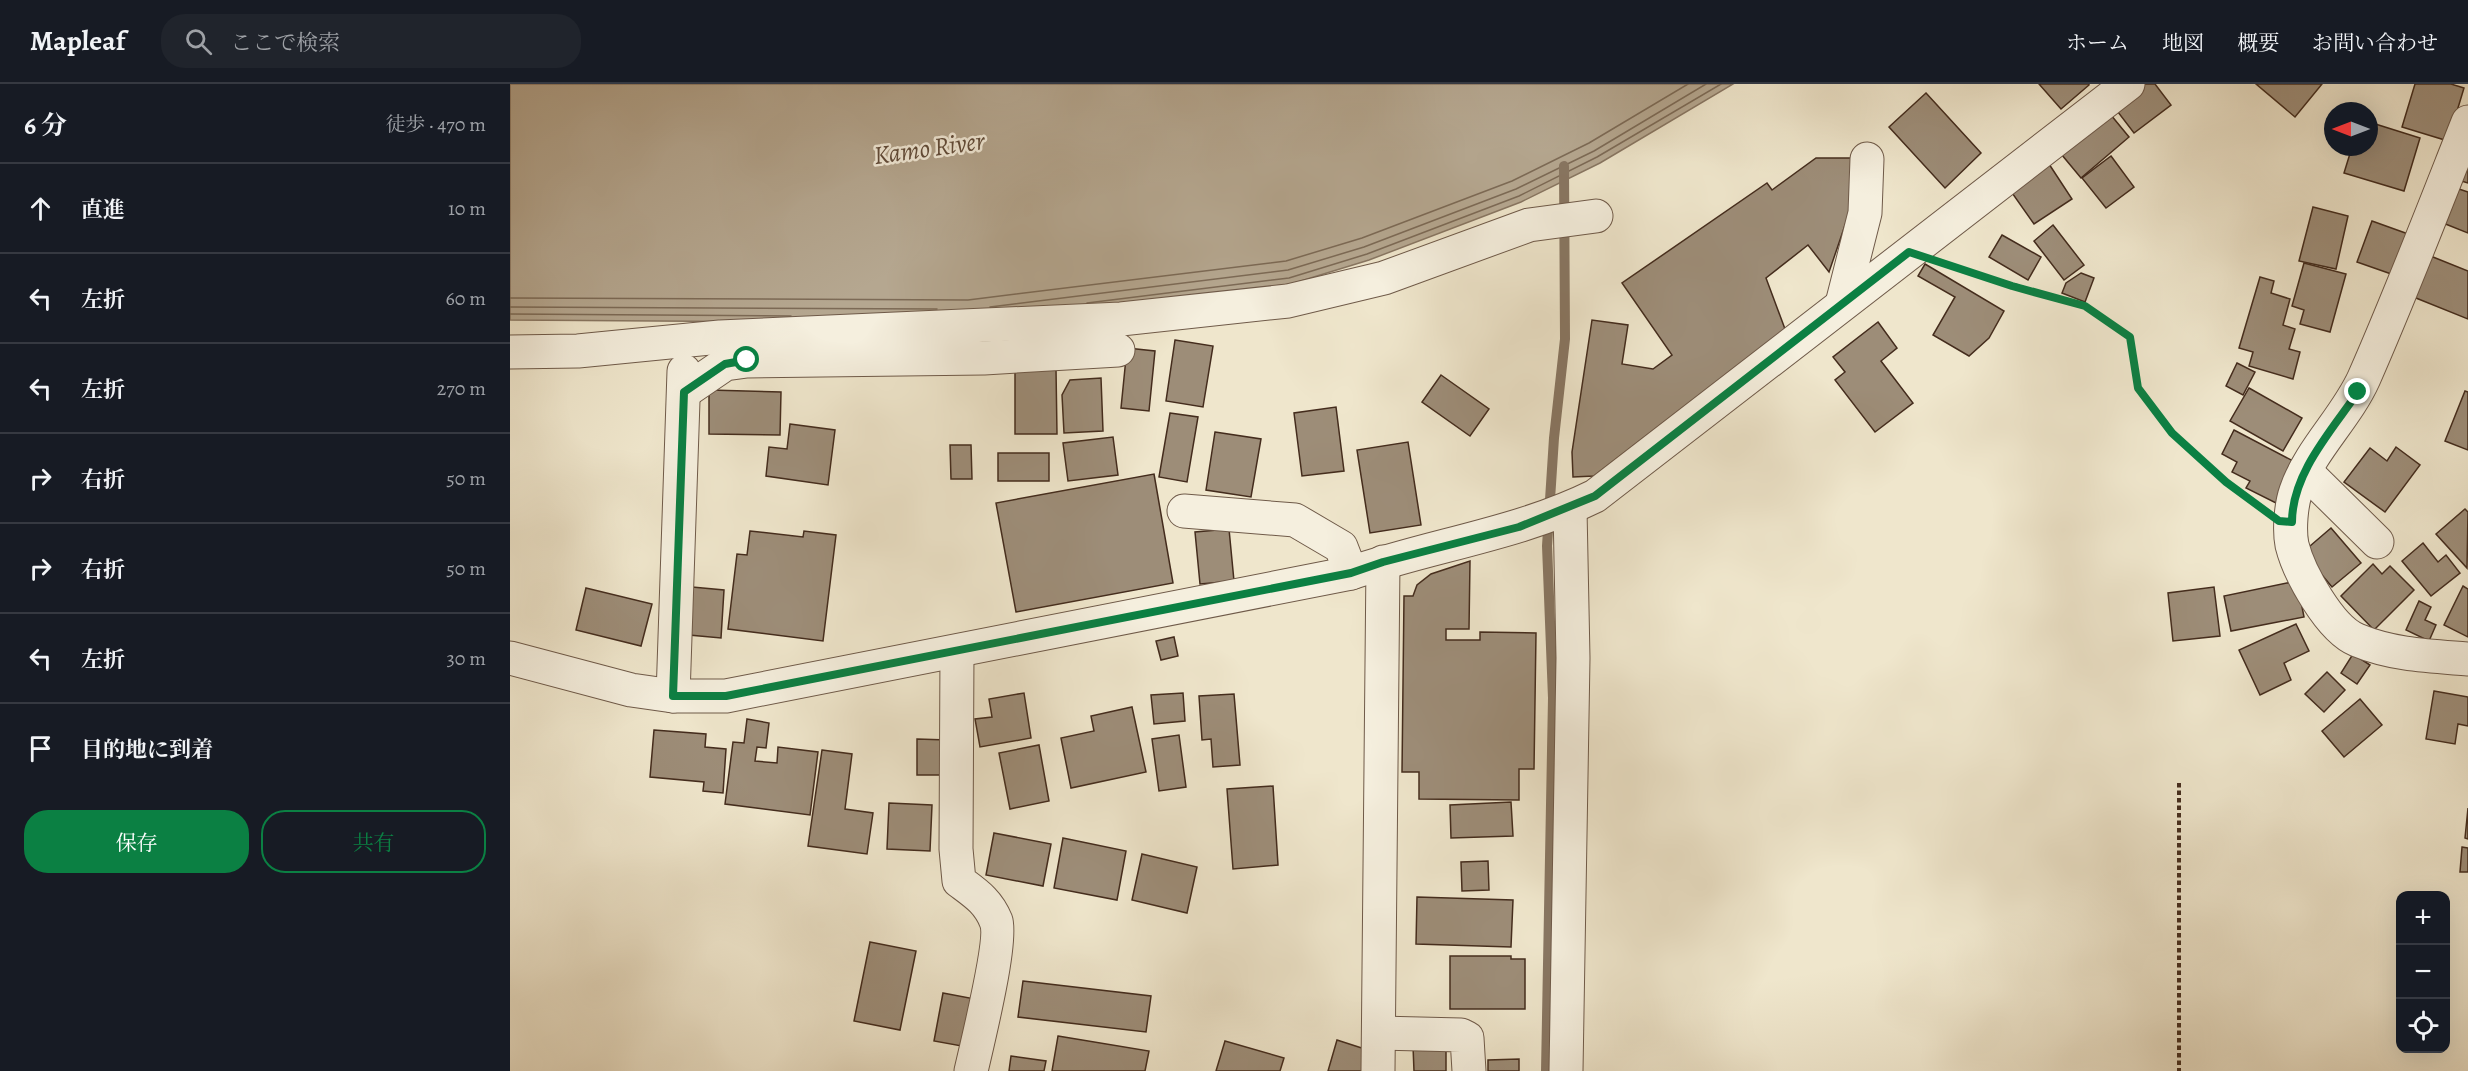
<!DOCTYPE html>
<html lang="ja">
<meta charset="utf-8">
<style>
:root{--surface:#171b24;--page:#20242c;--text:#f1f3f6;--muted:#9ea1a6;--line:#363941;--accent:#0b8043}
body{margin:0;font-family:Alegreya,"Noto Serif JP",serif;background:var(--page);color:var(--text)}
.controls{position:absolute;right:18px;bottom:18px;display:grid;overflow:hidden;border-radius:12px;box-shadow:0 6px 24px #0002}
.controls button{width:54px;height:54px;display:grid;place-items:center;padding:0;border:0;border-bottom:2px solid var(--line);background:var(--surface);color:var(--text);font:30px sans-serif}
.compass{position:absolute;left:1814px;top:18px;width:54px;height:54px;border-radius:50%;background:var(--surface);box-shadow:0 6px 24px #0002;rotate:270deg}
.stop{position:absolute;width:18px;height:18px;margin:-14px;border:4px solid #0b8043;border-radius:50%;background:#fff}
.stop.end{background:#0b8043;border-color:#fff;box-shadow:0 2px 6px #0008}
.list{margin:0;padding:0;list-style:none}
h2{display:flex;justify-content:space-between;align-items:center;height:78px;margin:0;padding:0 24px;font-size:26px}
h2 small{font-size:20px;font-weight:400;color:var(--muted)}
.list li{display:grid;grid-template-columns:39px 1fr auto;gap:18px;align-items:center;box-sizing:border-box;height:90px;padding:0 24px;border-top:2px solid var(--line)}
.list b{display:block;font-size:22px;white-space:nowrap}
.list em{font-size:20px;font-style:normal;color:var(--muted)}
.actions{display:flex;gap:12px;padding:18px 24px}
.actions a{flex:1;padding:14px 0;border:2px solid var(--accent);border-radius:24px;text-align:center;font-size:21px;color:var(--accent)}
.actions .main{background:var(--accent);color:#fff}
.icon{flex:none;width:33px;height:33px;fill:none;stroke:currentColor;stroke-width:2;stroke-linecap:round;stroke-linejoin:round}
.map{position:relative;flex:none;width:1958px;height:987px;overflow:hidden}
header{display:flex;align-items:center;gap:36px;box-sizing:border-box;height:84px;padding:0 30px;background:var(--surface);border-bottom:2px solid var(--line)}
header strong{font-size:28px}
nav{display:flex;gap:33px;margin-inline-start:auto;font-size:21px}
.search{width:420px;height:54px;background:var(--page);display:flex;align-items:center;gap:15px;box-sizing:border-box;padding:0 21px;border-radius:24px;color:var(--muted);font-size:22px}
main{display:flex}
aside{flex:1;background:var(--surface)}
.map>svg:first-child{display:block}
.water{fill:#b5a790;stroke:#887662;stroke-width:1.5}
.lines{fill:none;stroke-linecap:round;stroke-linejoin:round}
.shore{stroke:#7c6a56;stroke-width:1.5}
.stream{stroke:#887662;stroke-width:10}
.building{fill:#9d8d78;stroke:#442c1d;stroke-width:1.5}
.minor-casing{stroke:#6f5a49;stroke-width:35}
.tertiary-casing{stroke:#6f5a49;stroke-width:35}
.path{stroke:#442c1d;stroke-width:4;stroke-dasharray:4.5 3;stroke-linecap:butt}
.minor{stroke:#f5efde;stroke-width:33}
.tertiary{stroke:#f5efde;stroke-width:33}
.route{stroke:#0b8043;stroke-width:8}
.labels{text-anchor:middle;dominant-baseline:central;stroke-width:5;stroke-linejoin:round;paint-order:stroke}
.water-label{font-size:26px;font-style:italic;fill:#604b3a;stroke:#f5efde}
</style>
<header>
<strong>Mapleaf</strong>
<div class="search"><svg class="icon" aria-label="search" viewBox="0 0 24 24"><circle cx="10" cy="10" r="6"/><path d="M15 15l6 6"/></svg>ここで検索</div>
<nav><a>ホーム</a><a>地図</a><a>概要</a><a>お問い合わせ</a></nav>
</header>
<main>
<aside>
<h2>6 分<small>徒歩 · 470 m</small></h2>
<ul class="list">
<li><svg class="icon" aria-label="ahead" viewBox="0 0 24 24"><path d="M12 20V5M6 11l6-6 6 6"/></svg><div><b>直進</b></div><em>10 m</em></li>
<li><svg class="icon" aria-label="left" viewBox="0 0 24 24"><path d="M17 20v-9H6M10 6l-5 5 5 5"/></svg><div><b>左折</b></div><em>60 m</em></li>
<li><svg class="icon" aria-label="left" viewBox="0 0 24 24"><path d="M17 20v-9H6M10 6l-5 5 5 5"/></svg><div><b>左折</b></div><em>270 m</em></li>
<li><svg class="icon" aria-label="right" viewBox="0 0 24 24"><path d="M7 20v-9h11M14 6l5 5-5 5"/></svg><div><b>右折</b></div><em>50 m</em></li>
<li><svg class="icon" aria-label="right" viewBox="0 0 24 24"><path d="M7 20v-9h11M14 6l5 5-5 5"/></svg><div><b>右折</b></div><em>50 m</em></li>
<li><svg class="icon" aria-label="left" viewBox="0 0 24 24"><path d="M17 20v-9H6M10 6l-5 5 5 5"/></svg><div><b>左折</b></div><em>30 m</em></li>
<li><svg class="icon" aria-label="arrive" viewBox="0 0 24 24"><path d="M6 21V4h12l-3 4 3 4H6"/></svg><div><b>目的地に到着</b></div></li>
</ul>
<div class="actions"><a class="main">保存</a><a>共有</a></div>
</aside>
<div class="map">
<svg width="1958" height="987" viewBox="0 0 1958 987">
<rect width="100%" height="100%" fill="#efe6cc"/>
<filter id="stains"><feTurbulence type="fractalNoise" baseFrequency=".00333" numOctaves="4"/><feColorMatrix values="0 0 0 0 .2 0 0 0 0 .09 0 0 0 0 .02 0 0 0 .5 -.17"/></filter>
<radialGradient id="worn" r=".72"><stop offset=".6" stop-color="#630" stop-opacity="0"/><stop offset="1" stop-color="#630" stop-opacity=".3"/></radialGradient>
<polygon class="water" points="0,0 1223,0 1090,79 1011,118 859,176 781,200 460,239 0,236"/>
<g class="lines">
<g class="shore">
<polyline points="0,214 458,216 776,177 852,154 1002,97 1079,59 1178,0"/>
<polyline points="577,219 779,194 857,170 1009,112 1087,73 1211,0"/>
<polyline points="0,223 427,225"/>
<polyline points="480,223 778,186 854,163 1006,105 1084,67 1196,0"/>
<polyline points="0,230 281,232"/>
</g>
<polyline class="stream" points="1036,987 1043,614 1037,462 1044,354 1055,255 1054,82"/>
</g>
<g class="building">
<polygon points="1529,0 1579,0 1579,1 1551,25"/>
<polygon points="1626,0 1645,0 1661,21 1624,49 1601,19"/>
<polygon points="1746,0 1812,0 1785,33"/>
<polygon points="1905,0 1941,0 1954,4 1938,57 1892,43"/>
<polygon points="1416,9 1471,69 1435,104 1379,43"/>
<polygon points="1596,25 1619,53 1571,94 1547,65"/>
<polygon points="1859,38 1910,54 1894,107 1834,89 1842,63 1859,63"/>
<polygon points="1958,67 1958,99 1948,96"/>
<polygon points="1601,72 1624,103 1596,124 1572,94"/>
<polygon points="1306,74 1342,74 1343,118 1319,188 1298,161 1256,194 1275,245 1084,392 1063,393 1062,368 1082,236 1118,241 1112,280 1143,285 1162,271 1112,199 1257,99 1262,106"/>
<polygon points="1539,80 1562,115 1524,140 1500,106"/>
<polygon points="1946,104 1958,108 1958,149 1933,139"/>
<polygon points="1803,123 1838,132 1826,185 1789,177"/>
<polygon points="1862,137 1901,151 1887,192 1847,178"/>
<polygon points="1543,141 1574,181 1554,196 1524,157"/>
<polygon points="1492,151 1531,173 1518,196 1479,173"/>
<polygon points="1918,171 1958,187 1958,235 1901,212"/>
<polygon points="1794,179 1836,190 1820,248 1790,240 1794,226 1782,222"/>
<polygon points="1415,180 1494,227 1479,254 1459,272 1423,251 1445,213 1408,192"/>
<polygon points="1571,189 1584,194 1575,218 1552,209 1556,199"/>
<polygon points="1750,193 1764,197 1761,209 1780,215 1773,241 1785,245 1779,265 1790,268 1783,295 1739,282 1743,268 1729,264"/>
<polygon points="1368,238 1387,264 1371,277 1403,319 1365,348 1325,296 1335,288 1323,273"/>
<polygon points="665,256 703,262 693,323 656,317"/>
<polygon points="617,264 645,267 639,327 611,324"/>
<polygon points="1727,279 1745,288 1733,311 1716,302"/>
<polygon points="546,285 547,350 505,350 505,286"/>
<polygon points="931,291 979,325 960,352 912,318"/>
<polygon points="591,294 593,347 554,349 552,311 560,296"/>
<polygon points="1739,304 1792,334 1773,367 1720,337"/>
<polygon points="199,306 271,308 270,351 199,350"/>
<polygon points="1955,307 1958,308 1958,366 1935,357"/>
<polygon points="826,323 834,387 792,392 784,329"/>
<polygon points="660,329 688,333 677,398 649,393"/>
<polygon points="280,340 325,346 318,401 256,392 259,363 277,365"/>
<polygon points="1724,346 1787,379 1766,419 1736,404 1740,397 1722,388 1727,378 1712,370"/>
<polygon points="705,348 751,355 741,413 696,406"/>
<polygon points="603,353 608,391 558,397 553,359"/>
<polygon points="898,358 911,441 860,449 847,366"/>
<polygon points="440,361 461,361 462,395 441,395"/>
<polygon points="1886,363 1910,381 1875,428 1834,398 1860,364 1877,377"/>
<rect x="488" y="369" width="51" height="28"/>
<polygon points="644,390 663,499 506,528 486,419"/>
<polygon points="1955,425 1958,428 1957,484 1926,450"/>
<polygon points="1821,444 1851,479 1822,503 1793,468"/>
<polygon points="719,445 724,497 690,500 685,448"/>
<polygon points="240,447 293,453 294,447 326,451 313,557 218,545 227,470 237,471"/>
<polygon points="1913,459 1928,478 1936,471 1950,489 1921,512 1892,477"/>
<polygon points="960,477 959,545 936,545 936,556 970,556 970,548 1026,549 1024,685 1009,685 1009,716 909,715 909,688 892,688 894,512 903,512 907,501 921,490"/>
<polygon points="1863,480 1872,490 1880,482 1904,506 1864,546 1831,512"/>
<polygon points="1787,497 1794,533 1721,547 1714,512"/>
<polygon points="1953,502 1958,505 1958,553 1934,541"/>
<polygon points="182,503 214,506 211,554 179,551"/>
<polygon points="1704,503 1710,552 1663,557 1658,509"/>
<polygon points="76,504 142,520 131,562 66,546"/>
<polygon points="1909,517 1921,523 1915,536 1926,541 1919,557 1896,546"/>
<polygon points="1786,540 1799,567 1774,579 1781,596 1750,611 1729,566"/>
<polygon points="664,553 668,572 651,576 646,557"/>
<polygon points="1843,570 1860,581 1847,600 1831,589"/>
<polygon points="1817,588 1835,606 1814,628 1795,610"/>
<polygon points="1924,607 1958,613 1958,642 1948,640 1945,660 1916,655"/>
<polygon points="514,609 521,654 470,663 465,635 482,633 479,615"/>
<polygon points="673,609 675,637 644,640 641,611"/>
<polygon points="724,610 730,681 703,683 701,655 692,656 689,612"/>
<polygon points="1850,615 1872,641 1834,673 1812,647"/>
<polygon points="622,623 636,688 561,704 551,654 584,647 581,632"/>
<polygon points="237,635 259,639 256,664 247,663 245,677 267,679 268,663 308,668 300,731 215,720 223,658 234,659"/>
<polygon points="144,646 196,650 195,663 216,665 213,709 193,707 194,698 140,693"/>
<polygon points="669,651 676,703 649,707 642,655"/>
<polygon points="407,655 437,656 436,691 407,691"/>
<polygon points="529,661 539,717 500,725 489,669"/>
<polygon points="312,666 342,670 335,725 363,729 357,770 298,762"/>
<polygon points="763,702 768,781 723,785 717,705"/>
<polygon points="1001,718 1003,752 941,754 940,721"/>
<polygon points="379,719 422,721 420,767 377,765"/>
<polygon points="1958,724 1958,755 1955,754"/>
<polygon points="484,749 541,760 533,802 476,791"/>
<polygon points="553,754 616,767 607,816 544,804"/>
<polygon points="1952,763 1958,764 1958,788 1950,788"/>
<polygon points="632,770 687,783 677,829 622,816"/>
<polygon points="978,777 979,806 952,807 951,778"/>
<polygon points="907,813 1003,816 1001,863 906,860"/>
<polygon points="360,858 406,867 390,946 344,937"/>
<polygon points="940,872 1001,872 1001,875 1015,875 1015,925 940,925"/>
<polygon points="513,897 641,912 636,948 508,933"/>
<polygon points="433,909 465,915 457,963 424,957"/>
<polygon points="548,952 639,967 635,987 542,987"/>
<polygon points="827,956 861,967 855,987 818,987"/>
<polygon points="715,957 774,974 770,987 706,987"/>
<polygon points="936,960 936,987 904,987 903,962"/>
<polygon points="501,972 536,977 534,987 499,987"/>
<polygon points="1009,975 1009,987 978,987 978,976"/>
</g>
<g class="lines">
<g class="minor-casing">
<g id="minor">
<path d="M 1958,38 C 1924,124 1891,210 1854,294 C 1836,334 1800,366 1786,407 C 1781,421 1779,446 1782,461 C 1789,489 1820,545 1847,556 C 1883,571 1920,572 1958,575"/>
<polyline points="1332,220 1355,129 1357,75"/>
<polyline points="0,268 68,267 210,253 611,235 778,217 874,194 1019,141 1086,132"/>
<polyline points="174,308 215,280 237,277 474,274 608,266"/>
<polyline points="1795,387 1867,458"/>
<polyline points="674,427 785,436 831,463 841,489"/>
<path d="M 447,568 L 446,765 L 449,797 C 465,809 478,817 486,837 C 493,855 467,961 461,987"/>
<polyline points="163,612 174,287"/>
<polyline points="869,949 951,951 957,954 959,987"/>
<polyline points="868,987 873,478"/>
<polyline points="1056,987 1063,574 1060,425"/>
</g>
</g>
<g class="tertiary-casing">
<path id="tertiary" d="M 0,574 L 121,606 L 163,612 L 216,612 L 841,489 C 922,461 1008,450 1085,412 L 1618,0"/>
</g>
<g class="path">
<polyline points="1440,182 1575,222 1620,253 1628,304 1662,349 1716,398 1749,423"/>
<polyline points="1669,699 1669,987"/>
</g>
<use href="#minor" class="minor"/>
<use href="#tertiary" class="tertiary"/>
</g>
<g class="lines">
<path class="route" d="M 237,276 L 215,280 L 174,308 L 163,612 L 216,612 L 841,489 L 873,478 L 1009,443 L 1085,412 L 1399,168 L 1502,202 L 1575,222 L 1620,253 L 1628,304 L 1662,349 L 1716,398 L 1769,437 L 1782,438 C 1782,389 1822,346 1848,308"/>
</g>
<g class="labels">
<g class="water-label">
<text transform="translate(419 64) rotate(-8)">Kamo River</text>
</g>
</g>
<rect width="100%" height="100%" filter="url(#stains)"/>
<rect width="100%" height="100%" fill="url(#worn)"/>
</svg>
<div class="controls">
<button>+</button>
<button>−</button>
<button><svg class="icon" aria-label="locate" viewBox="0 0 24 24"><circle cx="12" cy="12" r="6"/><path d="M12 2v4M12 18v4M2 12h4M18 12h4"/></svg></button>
</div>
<svg class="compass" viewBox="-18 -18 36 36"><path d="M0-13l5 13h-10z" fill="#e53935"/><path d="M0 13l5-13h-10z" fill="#9ea1a6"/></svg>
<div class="stop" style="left:237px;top:276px"></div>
<div class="stop end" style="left:1848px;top:308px"></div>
</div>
</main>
